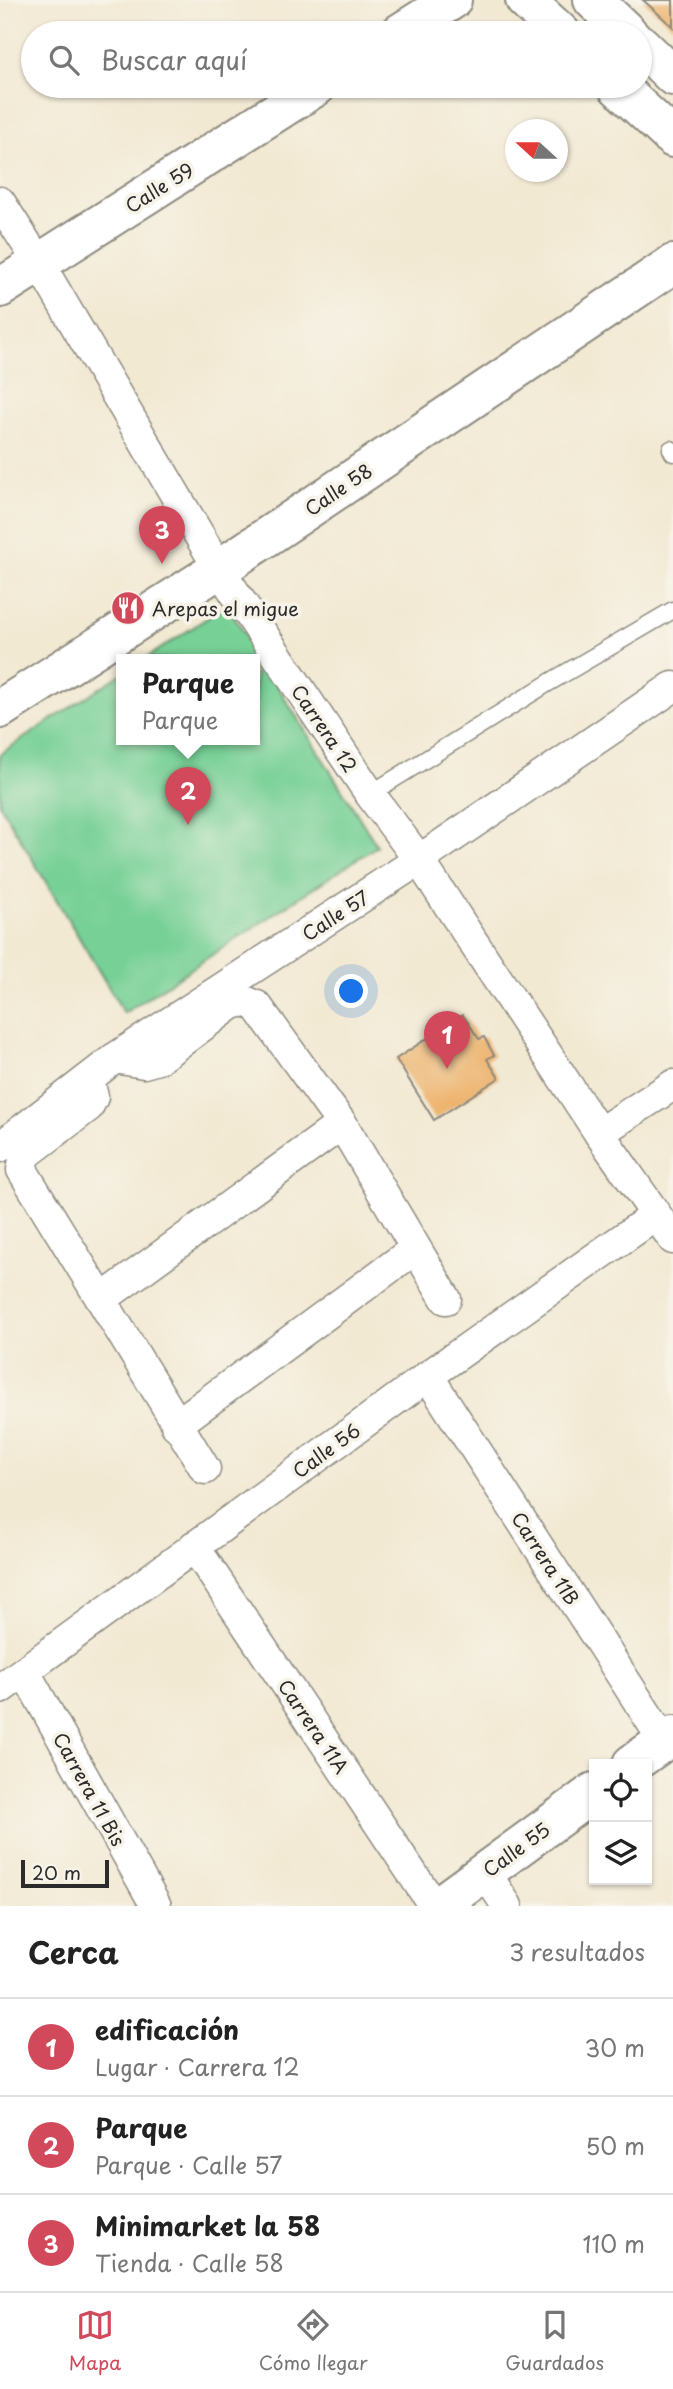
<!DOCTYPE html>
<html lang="es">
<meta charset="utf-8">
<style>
:root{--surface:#fff;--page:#f6f6f6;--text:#222;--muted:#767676;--line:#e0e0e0;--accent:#d1495b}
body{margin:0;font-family:"Playpen Sans",sans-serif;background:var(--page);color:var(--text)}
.controls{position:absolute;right:21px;bottom:21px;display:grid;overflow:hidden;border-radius:0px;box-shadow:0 2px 5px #0004}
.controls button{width:63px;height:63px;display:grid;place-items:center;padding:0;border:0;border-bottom:2px solid var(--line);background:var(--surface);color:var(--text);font:35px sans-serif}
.compass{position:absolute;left:505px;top:119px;width:63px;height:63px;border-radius:50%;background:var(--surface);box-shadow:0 2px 5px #0004;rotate:291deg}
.scale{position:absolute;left:21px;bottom:18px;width:88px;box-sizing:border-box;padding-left:7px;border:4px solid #2b2b2b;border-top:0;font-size:19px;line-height:24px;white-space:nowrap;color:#2b2b2b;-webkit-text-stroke:5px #f7f3e8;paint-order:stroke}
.you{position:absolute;left:352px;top:992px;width:24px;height:24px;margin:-18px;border:5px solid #fff;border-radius:50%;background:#1a73e8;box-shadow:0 0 0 10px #1a73e833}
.badge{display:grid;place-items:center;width:46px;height:46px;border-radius:50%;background:var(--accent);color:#fff;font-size:23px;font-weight:700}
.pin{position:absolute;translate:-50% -58px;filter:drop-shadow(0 2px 4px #0008)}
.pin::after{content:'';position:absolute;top:37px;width:24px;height:21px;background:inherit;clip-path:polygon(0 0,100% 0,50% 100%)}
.popup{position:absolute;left:116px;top:654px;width:144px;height:91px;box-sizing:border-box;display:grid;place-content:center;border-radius:0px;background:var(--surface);filter:drop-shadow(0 2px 5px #0005);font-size:23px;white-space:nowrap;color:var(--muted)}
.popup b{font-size:26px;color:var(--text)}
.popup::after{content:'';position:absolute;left:50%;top:100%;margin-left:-14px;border:14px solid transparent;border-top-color:var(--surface)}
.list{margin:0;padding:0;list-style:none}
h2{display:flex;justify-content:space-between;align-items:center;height:91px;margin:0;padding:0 28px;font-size:30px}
h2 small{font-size:23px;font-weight:400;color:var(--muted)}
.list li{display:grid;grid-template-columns:46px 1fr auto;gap:21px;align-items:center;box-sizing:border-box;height:98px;padding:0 28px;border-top:2px solid var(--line)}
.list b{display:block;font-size:26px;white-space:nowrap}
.list p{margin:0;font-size:23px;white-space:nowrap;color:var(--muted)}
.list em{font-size:23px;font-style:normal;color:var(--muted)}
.icon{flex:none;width:38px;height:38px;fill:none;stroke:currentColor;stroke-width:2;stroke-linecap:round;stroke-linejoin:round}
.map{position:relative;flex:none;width:673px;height:1906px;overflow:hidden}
.search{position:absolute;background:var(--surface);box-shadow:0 2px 5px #0004;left:21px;right:21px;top:21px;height:77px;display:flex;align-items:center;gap:18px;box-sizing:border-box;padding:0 24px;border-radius:38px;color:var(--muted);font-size:26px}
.sheet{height:385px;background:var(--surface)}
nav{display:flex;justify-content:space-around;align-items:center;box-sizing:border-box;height:98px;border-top:2px solid var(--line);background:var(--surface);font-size:19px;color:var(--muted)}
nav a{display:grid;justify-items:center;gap:4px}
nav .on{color:var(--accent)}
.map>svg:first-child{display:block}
.green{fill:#77d096;stroke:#517e60;stroke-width:2}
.building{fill:#edb46e}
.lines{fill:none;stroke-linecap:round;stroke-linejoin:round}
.lane-casing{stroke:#8e8a7f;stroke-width:19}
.street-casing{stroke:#8e8a7f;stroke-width:33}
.secondary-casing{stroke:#8e8a7f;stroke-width:42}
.lane{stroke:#fff;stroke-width:16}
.street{stroke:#fff;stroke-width:30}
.secondary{stroke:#fff;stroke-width:38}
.labels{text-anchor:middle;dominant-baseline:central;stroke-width:7;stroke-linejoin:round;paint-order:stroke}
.street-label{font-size:19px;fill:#2b2b2b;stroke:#f7f3e8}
.poi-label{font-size:19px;fill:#2b2b2b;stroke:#f7f3e8;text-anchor:start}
</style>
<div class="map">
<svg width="673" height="1906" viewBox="0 0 673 1906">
<rect width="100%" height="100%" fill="#f7f3e8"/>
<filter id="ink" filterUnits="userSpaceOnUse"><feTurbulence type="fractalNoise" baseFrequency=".0143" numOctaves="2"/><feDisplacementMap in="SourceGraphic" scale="14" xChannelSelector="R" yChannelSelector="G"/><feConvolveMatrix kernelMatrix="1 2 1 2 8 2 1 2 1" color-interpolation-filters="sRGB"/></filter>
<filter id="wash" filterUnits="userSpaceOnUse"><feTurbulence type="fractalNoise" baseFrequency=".00686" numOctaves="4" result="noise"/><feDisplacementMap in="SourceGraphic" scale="28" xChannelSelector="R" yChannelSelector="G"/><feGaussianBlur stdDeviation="1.57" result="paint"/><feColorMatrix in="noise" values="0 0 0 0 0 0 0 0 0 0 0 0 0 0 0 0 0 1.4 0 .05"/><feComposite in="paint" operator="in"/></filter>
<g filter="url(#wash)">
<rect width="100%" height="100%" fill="#f2e9d3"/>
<polygon class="green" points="227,605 377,846 124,1013 0,805 0,754 121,674 122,739 255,739 255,659 145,659"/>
<g id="blocks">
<g class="building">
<polygon points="643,0 673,0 673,27"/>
<polygon points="463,1015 479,1039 484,1037 494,1055 487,1059 499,1078 434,1120 396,1059"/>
</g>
</g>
</g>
<g filter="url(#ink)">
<use href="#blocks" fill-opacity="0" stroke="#8e8a7f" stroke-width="2"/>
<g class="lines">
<g class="lane-casing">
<g id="lane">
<polyline points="671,449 673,453"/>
<polyline points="370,794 550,682 673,610"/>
</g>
</g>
<g class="street-casing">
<g id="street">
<polyline points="0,202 39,263 219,569 370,794 419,860 599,1133 673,1239"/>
<polyline points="115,1058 144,1063 158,1059 232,1004 245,1001 257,1006 342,1124 446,1299"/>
<polyline points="89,1080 93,1097 88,1107 25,1155 22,1170 205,1469"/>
<polyline points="599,1133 673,1085"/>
<polyline points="0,1147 115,1058 419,860 673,687"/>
<polyline points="102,1299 342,1124"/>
<polyline points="428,1376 664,1741"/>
<polyline points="176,1425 415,1249"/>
<polyline points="194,1546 434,1906"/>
<polyline points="25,1672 156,1906"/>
<polyline points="0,1689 428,1376 656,1215"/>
<polyline points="485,1872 507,1906"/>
</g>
</g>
<g class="secondary-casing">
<g id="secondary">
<polyline points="525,0 561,33"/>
<polyline points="593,0 628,33"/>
<polyline points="400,33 452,0"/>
<polyline points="640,44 673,76"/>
<polyline points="617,86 673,138"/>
<polyline points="0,288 317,86"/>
<polyline points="0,709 219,569 673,264"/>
<polyline points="632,1764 673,1735"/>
<polyline points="438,1906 594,1792"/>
</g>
</g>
<use href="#lane" class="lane"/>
<use href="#street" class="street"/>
<use href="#secondary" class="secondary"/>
</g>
</g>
<defs>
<g id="restaurant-disc" transform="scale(1.75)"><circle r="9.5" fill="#d1495b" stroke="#f7f3e8"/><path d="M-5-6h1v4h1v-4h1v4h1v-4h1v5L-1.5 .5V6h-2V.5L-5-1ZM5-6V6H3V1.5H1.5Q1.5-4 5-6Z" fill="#fff"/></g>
</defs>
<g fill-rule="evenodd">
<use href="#restaurant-disc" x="128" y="608"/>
</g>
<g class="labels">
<g class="street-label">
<text transform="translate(159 187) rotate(-32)">Calle 59</text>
<text transform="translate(338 489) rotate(-34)">Calle 58</text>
<text transform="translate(325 728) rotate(56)">Carrera 12</text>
<text transform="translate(335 915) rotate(-33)">Calle 57</text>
<text transform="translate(326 1450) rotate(-36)">Calle 56</text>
<text transform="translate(546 1558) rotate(57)">Carrera 11B</text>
<text transform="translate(314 1726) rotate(56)">Carrera 11A</text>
<text transform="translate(90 1789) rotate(61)">Carrera 11 Bis</text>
<text transform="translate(516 1849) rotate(-36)">Calle 55</text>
</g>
<g class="poi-label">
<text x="152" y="608">Arepas el migue</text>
</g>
</g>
</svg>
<div class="controls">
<button><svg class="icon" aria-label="locate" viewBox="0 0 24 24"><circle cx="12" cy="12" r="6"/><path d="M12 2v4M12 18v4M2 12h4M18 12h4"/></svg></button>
<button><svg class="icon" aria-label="layers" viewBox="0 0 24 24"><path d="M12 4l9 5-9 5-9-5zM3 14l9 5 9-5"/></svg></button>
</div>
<svg class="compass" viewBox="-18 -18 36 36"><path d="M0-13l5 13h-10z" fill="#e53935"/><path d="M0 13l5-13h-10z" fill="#767676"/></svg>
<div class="scale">20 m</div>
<div class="you"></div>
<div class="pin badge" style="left:447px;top:1069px">1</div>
<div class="pin badge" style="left:188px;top:825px">2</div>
<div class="popup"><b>Parque</b>Parque</div>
<div class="pin badge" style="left:162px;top:564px">3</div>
<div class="search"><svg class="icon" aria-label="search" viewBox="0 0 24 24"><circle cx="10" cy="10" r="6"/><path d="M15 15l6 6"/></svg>Buscar aquí</div>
</div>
<section class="sheet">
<h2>Cerca<small>3 resultados</small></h2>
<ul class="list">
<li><span class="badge">1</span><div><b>edificación</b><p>Lugar · Carrera 12</p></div><em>30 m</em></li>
<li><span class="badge">2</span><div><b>Parque</b><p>Parque · Calle 57</p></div><em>50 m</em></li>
<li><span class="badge">3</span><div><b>Minimarket la 58</b><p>Tienda · Calle 58</p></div><em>110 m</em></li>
</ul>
</section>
<nav>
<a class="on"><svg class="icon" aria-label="map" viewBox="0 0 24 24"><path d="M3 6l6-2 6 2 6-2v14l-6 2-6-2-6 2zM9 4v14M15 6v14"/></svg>Mapa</a>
<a><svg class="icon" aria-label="directions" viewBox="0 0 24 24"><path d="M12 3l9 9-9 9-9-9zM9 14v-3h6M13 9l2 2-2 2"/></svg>Cómo llegar</a>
<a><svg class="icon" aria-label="saved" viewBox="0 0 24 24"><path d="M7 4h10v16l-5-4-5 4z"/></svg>Guardados</a>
</nav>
